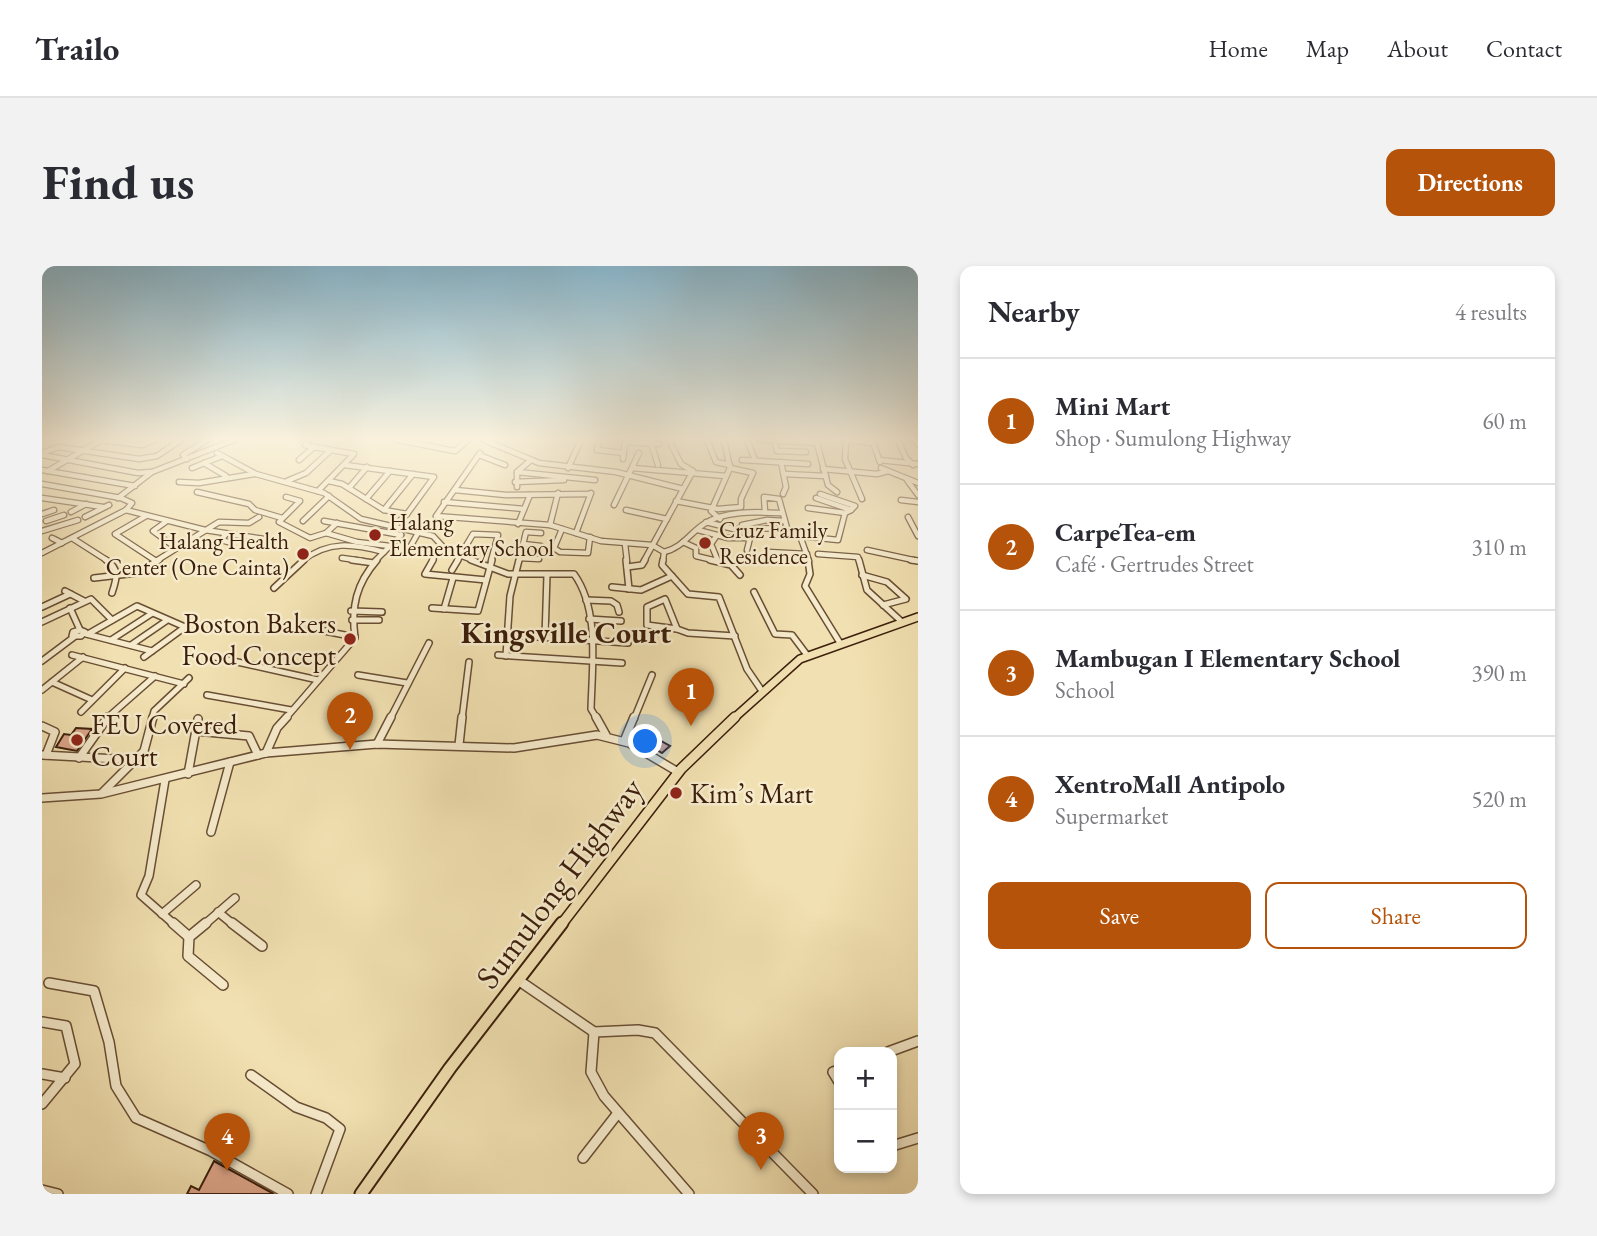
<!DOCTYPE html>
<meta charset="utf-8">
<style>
:root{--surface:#fff;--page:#f2f2f3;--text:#2b2b33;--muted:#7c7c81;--line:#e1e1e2;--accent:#b45309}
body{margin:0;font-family:"EB Garamond",serif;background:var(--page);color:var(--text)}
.controls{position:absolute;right:21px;bottom:21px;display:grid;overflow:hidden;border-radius:14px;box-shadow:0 4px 10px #0003}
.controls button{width:63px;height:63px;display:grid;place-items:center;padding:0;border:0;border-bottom:2px solid var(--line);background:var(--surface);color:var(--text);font:35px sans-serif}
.you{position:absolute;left:604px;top:476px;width:24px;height:24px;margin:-18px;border:5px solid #fff;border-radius:50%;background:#1a73e8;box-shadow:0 0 0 10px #1a73e833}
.badge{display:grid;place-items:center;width:46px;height:46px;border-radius:50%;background:var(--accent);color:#fff;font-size:23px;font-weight:700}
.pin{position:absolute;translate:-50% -58px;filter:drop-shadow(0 2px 4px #0008)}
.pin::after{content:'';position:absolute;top:37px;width:24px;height:21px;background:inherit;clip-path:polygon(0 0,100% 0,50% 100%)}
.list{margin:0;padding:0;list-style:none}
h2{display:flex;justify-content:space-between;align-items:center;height:91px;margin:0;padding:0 28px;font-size:30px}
h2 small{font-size:23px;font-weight:400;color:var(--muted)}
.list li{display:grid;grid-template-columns:46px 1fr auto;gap:21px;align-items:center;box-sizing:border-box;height:126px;padding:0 28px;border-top:2px solid var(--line)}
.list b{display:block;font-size:26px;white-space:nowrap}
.list p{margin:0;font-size:23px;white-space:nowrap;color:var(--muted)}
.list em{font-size:23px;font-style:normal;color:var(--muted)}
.actions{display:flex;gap:14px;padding:21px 28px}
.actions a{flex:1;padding:16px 0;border:2px solid var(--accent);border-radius:14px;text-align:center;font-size:24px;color:var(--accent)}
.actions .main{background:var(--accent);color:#fff}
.map{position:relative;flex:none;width:876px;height:928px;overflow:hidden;border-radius:14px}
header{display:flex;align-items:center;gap:42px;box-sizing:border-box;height:98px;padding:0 35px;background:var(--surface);border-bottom:2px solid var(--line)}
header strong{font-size:33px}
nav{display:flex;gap:38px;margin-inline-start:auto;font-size:24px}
.intro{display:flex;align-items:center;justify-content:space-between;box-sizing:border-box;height:168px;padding:0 42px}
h1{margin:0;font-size:49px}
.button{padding:18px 32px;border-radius:14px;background:var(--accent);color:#fff;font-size:24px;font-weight:700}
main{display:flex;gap:42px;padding:0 42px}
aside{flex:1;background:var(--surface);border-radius:14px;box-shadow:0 4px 10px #0003}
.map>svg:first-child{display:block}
.building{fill:#dda68a;stroke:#3b1e0b;stroke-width:2}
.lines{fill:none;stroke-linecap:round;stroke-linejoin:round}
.minor-far3-casing{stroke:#684e34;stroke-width:7}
.minor-far2-casing{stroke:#684e34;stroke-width:8}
.minor-far1-casing{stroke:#684e34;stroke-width:10}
.minor-casing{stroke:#684e34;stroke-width:12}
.major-far2-casing{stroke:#3b1e0b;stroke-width:10}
.major-far1-casing{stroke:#3b1e0b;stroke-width:12}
.major-casing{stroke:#3b1e0b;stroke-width:15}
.minor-far3{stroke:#f6ebcc;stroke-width:4.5}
.minor-far2{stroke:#f6ebcc;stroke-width:5}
.minor-far1{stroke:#f6ebcc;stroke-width:7}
.minor{stroke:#f6ebcc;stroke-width:9}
.major-far2{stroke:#f1e0b1;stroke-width:7}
.major-far1{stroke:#f1e0b1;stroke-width:9}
.major{stroke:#f1e0b1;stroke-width:11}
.poi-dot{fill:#8f2418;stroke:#f6ebcc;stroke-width:2.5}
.labels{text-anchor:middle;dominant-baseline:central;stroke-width:5;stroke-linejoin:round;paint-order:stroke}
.far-poi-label{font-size:23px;fill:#3b1e0b;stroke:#f6ebcc;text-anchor:start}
.poi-label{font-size:28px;fill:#3b1e0b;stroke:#f6ebcc;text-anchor:start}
.neighbourhood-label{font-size:30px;font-weight:bold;fill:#3b1e0b;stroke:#f6ebcc}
.near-street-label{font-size:33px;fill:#3b1e0b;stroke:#f6ebcc}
</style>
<header>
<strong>Trailo</strong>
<nav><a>Home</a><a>Map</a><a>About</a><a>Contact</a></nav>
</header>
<div class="intro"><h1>Find us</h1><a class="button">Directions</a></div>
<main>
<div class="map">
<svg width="876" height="928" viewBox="0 0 876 928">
<rect width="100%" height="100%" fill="#f1e0b1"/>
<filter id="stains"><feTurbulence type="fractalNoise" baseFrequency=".00286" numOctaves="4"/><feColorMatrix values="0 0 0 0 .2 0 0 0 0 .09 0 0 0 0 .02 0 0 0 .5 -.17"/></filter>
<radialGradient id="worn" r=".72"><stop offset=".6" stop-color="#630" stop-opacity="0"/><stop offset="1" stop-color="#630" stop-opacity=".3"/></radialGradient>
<g class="building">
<polygon points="34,462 50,463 35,485 14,481 22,468 29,469"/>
<polygon points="603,466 628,480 620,487 595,472"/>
<polygon points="172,895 232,928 145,928 149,920 157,924"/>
</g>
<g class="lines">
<g class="minor-far3-casing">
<g id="minor-far3">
<polyline points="58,174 100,179 112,174"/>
<polyline points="266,174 263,179 272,181"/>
<polyline points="356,174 413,185 426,174"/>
<polyline points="442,174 497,197 574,206 641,223"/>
<polyline points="557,174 555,184 582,187"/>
<polyline points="665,174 674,196 688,199"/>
<polyline points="705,174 713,194"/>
<polyline points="719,174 775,177 786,219 795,226"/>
<polyline points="732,174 735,185 764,186"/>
<polyline points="804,174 803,193 820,233"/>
<polyline points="804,174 831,177"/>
<polyline points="830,174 838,196"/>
<polyline points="856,174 864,192 871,199"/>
<polyline points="874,174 876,178"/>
<polyline points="583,176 617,178"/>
<polyline points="628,176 639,198 649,204"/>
<polyline points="609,177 616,199"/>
<polyline points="0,187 17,181 97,193 115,190 139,174"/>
<polyline points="175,187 214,208 282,227 319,253 391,270 404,284 433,295"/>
<polyline points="438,187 394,250 508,259 559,275 610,279 622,286 621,295"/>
<polyline points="0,189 96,207 108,206"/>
<polyline points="437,189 463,199"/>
<polyline points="145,193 141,189 165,174"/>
<polyline points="581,193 583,174"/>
<polyline points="257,194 272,181 312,188 276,225"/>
<polyline points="700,194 766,198"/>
<polyline points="837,194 876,198"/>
<polyline points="739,196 744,221 741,228"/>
<polyline points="162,197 184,210"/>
<polyline points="303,199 392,211 365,248 352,260"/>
<polyline points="150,202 180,190"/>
<polyline points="526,202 538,176"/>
<polyline points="590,202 684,210"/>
<polyline points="839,202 876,217"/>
<polyline points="781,203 835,208 846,205"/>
<polyline points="0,204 93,220"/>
<polyline points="6,205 59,174"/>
<polyline points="475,206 553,214"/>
<polyline points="742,208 784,210"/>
<polyline points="865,214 876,229"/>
<polyline points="245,215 264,207 289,184"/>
<polyline points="287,215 300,218 342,244 365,248"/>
<polyline points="137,216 157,217 212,208"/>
<polyline points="473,216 522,214"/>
<polyline points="0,218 79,232 90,237 84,244 0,287"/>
<polyline points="475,221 475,206 489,194"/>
<polyline points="307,222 325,201"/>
<polyline points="413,224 464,229 548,228"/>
<polyline points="155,226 207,238 213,244 240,252"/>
<polyline points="778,228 813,240 809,244"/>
<polyline points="244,231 258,235 237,256 268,272 284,267 295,257"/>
<polyline points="0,232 61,241"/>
<polyline points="76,232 110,206 192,174"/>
<polyline points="324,233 348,205"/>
<polyline points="859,234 876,236"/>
<polyline points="634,235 676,243 699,241 699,233 711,207 688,202"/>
<polyline points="402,236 482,243"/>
<polyline points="572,239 597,187"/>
<polyline points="766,242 803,247"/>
<polyline points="84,244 163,264 229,274"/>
<polyline points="342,244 371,208"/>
<polyline points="584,244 625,253"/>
<polyline points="29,246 44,238"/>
<polyline points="0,248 12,244"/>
<polyline points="104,250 73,268 114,295"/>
<polyline points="43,251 67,239"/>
<polyline points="866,251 876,270"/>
<polyline points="678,253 669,245 688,202 682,174"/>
<polyline points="4,255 22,249"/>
<polyline points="125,255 111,265 134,282"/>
<polyline points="261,255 287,230"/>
<polyline points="282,255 359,269"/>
<polyline points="664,256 692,263 745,262 737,233 722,231 723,246"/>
<polyline points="476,258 488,229"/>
<polyline points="508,259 516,227"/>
<polyline points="700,259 725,254 742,255"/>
<polyline points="520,263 512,282 518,286 546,287 548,271"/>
<polyline points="656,264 686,272 708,272 705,284"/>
<polyline points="0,265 36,254"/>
<polyline points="284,267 315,276 348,280"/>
<polyline points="534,267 549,227"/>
<polyline points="184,268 179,274 186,276"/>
<polyline points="675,269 669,278 676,295"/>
<polyline points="10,272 20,277"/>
<polyline points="30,272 66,295"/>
<polyline points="641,276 654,282 654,290 675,295"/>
<polyline points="481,278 499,280"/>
<polyline points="583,278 585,295"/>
<polyline points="367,283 376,267"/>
<polyline points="825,284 876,295"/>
<path d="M 622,286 C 640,282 648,267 662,258 C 683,244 716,246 739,247"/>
<polyline points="726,286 765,288"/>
<polyline points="776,288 816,291 817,295"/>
<polyline points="300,292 321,295"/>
<polyline points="477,292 497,293"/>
<polyline points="114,295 177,256 207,257 217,251"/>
<path d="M 260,295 C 287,274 311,278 342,286"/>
<polyline points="333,295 359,269"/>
<polyline points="390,295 394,287"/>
<polyline points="415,295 431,268 456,269 449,295"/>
<polyline points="477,295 484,266 499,267"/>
<polyline points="602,295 651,205"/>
<polyline points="767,295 758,270 796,274 803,247 809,244 774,232"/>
</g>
</g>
<g class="minor-far2-casing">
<g id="minor-far2">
<path d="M 64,294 C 78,303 75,312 70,327"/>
<polyline points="310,294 332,297"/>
<polyline points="391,294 383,308 444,314"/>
<path d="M 429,294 L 466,308 L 532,308 C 558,344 550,401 549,443 L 555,453"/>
<polyline points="584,294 587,323"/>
<polyline points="621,294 620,299 646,328 677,331 705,403 720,425"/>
<polyline points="668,294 689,299 698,309"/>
<polyline points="766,294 768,308 763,320 798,377"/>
<polyline points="817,294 825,324 860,356"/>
<polyline points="869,294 876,295"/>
<polyline points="585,301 600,299 603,294"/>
<polyline points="410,304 416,294"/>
<polyline points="820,309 845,316 864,333 841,339"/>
<polyline points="52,312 95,307 117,294"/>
<polyline points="570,321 599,324 630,310"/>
<polyline points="232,322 262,294"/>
<polyline points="23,325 42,335"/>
<polyline points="712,326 733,368 750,369 765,389"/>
<polygon points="623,333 635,363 605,359 605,341"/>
<polyline points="544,334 569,335 575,339 577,346"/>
<polyline points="0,341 28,328"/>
<polyline points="28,342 38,364"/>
<polyline points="390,342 436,345 450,294"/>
<polyline points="402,343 411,312"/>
<polyline points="309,345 340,346"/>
<polyline points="547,353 579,355"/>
<polyline points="310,354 337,354"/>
<polyline points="0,356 49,333 70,354"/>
<polyline points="267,362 313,371"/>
<polyline points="635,363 646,367 693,370"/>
<polygon points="38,364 43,366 39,370 30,370 31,366"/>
<polyline points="44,368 110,385"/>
<polyline points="46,368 95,340 143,361"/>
<polyline points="466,369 586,377"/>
<polyline points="503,371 505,309"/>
<polyline points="69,374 109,348"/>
<polyline points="89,379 124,355"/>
<polyline points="30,389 142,418"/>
<polyline points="456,389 580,397"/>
<polyline points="464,390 468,330 477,294"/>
<polyline points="102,391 143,361"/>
<polyline points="173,391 276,414"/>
<polyline points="0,395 32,371"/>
<polyline points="316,409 365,417"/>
<polyline points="10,416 50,434"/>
<polyline points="0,424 41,391"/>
<polyline points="165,429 249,444"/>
<polyline points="39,446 83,402"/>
<polyline points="64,453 113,410"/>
<polyline points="110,453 112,445 147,412"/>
<path d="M 243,453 L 313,372 C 309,341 314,318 335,294"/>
<polyline points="348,453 387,377"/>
<polyline points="420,453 427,396"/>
<polyline points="592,453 610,409"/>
</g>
</g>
<g class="minor-far1-casing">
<g id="minor-far1">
<polyline points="554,451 564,469"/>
<polyline points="0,460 13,466 4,489"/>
<polyline points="154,465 207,470 216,489"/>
<polyline points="582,475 592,451"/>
<polyline points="335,478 349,451"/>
<polyline points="417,479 420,451"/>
<polyline points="224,487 235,462 245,451"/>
<polyline points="0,489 94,494"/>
<polyline points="37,492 66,451"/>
<polyline points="146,508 156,453"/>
<polyline points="123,514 107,610 99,629 133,659"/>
<polyline points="60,527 102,485 111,451"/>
<polyline points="0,532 59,528 224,487 335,478 472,482 555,469 587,477 636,506"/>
<polyline points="169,566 188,496"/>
<polyline points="176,646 192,659"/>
<polyline points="120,648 154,619"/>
<polyline points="162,659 193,632"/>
</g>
</g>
<g class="minor-casing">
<g id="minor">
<polyline points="131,657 147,671"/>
<polyline points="164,657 147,671 146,690 181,719"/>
<polyline points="190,657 220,680"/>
<polyline points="476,714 552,766 596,764 613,767 771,928"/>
<polyline points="7,717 52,725 67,776 74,820 94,852 169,885 246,928"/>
<polyline points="0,756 24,760 33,798 0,838"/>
<polyline points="552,766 549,806 562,830 647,928"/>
<polyline points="846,786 876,775"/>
<polyline points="797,804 791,806 797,816"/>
<polyline points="0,808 23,812"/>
<polyline points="209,809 254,841 284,852 298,863 274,928"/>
<polyline points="850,880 876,872"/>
<polyline points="541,892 576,847"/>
<polyline points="0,924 16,928"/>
</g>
</g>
<g class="major-far2-casing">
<polyline id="major-far2" points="691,453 758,393 876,351"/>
</g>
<g class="major-far1-casing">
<polyline id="major-far1" points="519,659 639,503 693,451"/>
</g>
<g class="major-casing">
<polyline id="major" points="319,928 408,802 520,657"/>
</g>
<use href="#minor-far3" class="minor-far3"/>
<use href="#minor-far2" class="minor-far2"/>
<use href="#minor-far1" class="minor-far1"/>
<use href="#minor" class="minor"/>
<use href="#major-far2" class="major-far2"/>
<use href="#major-far1" class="major-far1"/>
<use href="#major" class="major"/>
</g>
<linearGradient id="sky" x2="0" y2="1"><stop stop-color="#89b8cf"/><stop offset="0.57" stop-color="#f9f1dc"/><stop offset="1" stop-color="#f9f1dc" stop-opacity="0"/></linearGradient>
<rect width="876" height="304" fill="url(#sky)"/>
<g class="poi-dot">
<circle cx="333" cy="269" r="7"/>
<circle cx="663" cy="277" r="7"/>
<circle cx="261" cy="288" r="7"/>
<circle cx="308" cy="373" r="7"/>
<circle cx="35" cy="474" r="7"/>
<circle cx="634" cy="527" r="7"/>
</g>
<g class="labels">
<g class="far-poi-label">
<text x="347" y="256">Halang<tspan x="347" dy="26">Elementary School</tspan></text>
<text x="677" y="264">Cruz Family<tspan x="677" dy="26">Residence</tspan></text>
<text x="247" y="275" text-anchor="end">Halang Health<tspan x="247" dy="26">Center (One Cainta)</tspan></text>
</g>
<g class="poi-label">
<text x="294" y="357" text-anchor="end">Boston Bakers<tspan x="294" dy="32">Food Concept</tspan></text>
<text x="49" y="458">FEU Covered<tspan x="49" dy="32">Court</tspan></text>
<text x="648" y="527">Kim’s Mart</text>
</g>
<g class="neighbourhood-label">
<text x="524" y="366">Kingsville Court</text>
</g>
<g class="near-street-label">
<text transform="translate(517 617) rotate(-53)">Sumulong Highway</text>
</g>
</g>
<rect width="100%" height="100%" filter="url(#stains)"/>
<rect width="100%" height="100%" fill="url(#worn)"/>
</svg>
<div class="controls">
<button>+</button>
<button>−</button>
</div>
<div class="you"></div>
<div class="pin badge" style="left:649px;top:460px">1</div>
<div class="pin badge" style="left:308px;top:484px">2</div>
<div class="pin badge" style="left:719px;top:904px">3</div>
<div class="pin badge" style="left:185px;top:905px">4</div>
</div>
<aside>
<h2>Nearby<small>4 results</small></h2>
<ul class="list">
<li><span class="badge">1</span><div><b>Mini Mart</b><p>Shop · Sumulong Highway</p></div><em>60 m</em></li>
<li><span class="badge">2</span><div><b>CarpeTea-em</b><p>Café · Gertrudes Street</p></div><em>310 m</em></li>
<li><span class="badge">3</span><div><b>Mambugan Ⅰ Elementary School</b><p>School</p></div><em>390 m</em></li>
<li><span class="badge">4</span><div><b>XentroMall Antipolo</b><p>Supermarket</p></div><em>520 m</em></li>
</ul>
<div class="actions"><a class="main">Save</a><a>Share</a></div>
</aside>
</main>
